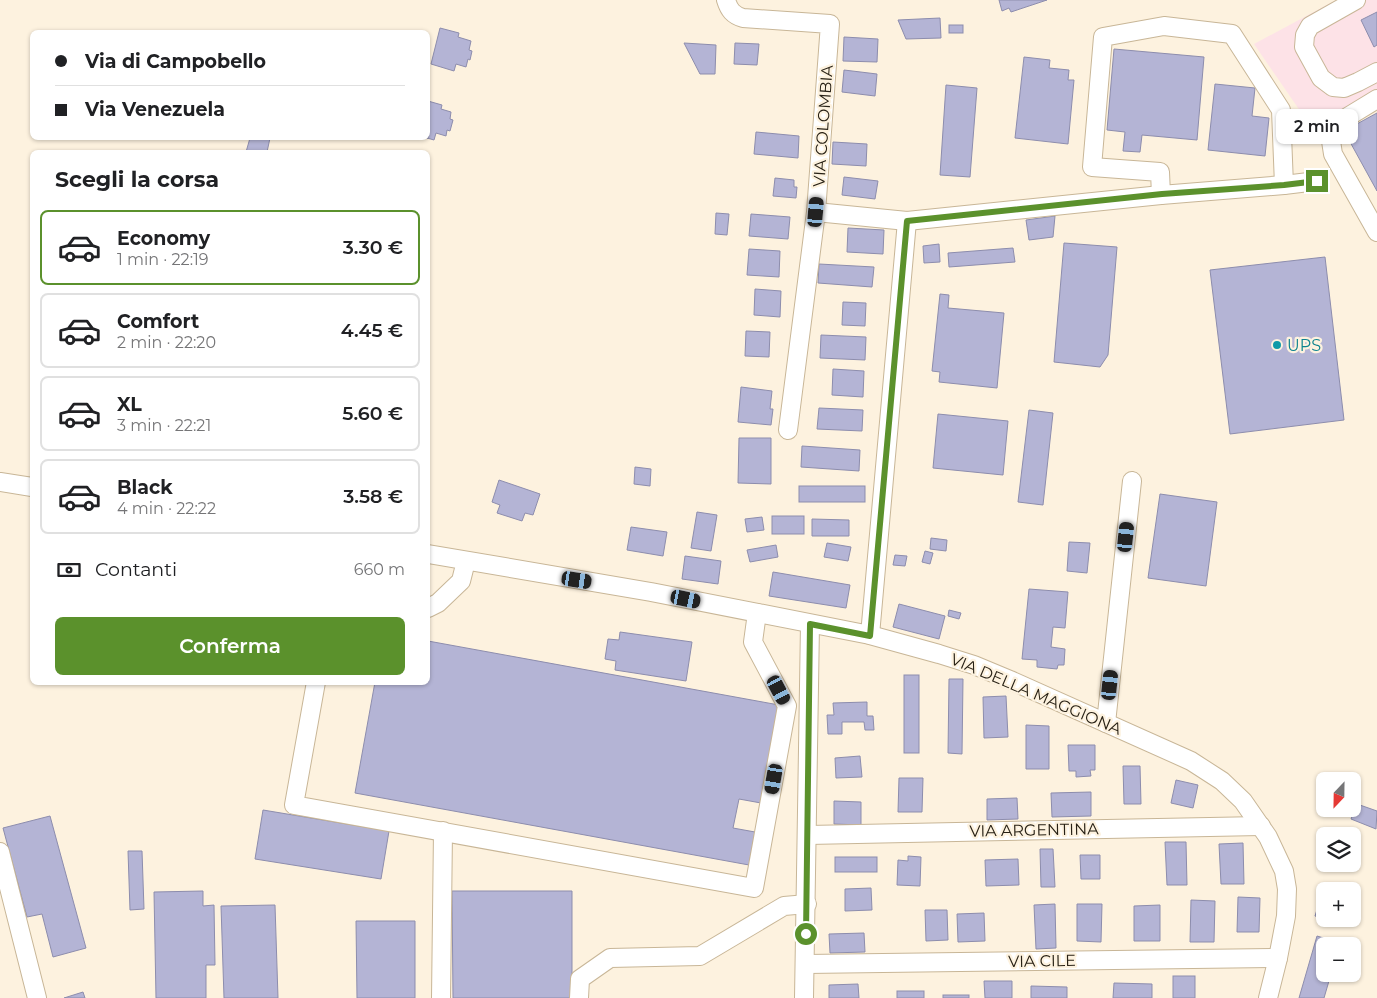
<!DOCTYPE html>
<html lang="it">
<head>
<meta charset="utf-8">
<style>
  body { margin:0; font-family:Montserrat,sans-serif; background:#f6f6f6; color:#202124; height:100vh; display:flex; flex-direction:column; font-size:19px; white-space:nowrap }
  * { box-sizing:border-box; margin:0 }
  p { font-size:16px; color:#757577 }
  .icon { flex:none; width:28px; height:28px; fill:none; stroke:currentColor; stroke-width:2; stroke-linecap:round; stroke-linejoin:round }
  .map { position:relative; flex:1; overflow:hidden }
  .panel { position:absolute; left:30px; top:150px; width:400px; height:535px; display:flex; flex-direction:column; background:#fff; border-radius:8px; box-shadow:0 1px 4px #0004 }
  .panel>* { flex:none }
  .top-card { position:absolute; left:30px; top:30px; width:400px; height:110px; border-radius:8px; box-shadow:0 1px 4px #0004; display:grid; align-content:center; height:110px; padding:0 25px; background:#fff }
  .needle { width:32px; rotate:202deg }
  .controls { position:absolute; left:1316px; top:772px; display:grid; gap:10px }
  .controls a { display:grid; place-items:center; width:45px; height:45px; border-radius:8px; background:#fff; box-shadow:0 1px 4px #0004; font-size:25px }
  .end { position:absolute; width:22px; height:22px; margin:-11px; border:6px solid #5b912c; background:#fff; box-shadow:0 0 0 2px #fff }
  .from { border-radius:50% }
  .bubble { position:absolute; height:35px; border-radius:8px; background:#fff; box-shadow:0 1px 4px #0004; font-size:16px; font-weight:600; line-height:35px; text-align:center }
  .car { position:absolute; width:15px; height:30px; margin:-15px -8px; border-radius:6px; box-shadow:0 0 4px 1px #0007; background:linear-gradient(#222 24%,#8ab4d8 0 40%,#222 0 76%,#8ab4d8 0 86%,#222 0) }
  .top-card b { display:flex; align-items:center; gap:18px; height:48px; font-size:19px }
  .top-card b+b { border-top:1px solid #e0e0e0 }
  .top-card i { width:12px; height:12px; background:#202124 }
  ul { padding:0; list-style:none }
  li { display:flex; align-items:center; gap:15px; height:75px; margin:0 10px 8px; padding:0 15px; border:2px solid #e0e0e0; border-radius:8px }
  li div { flex:1 }
  li b { display:block; font-size:19px }
  li em { font-style:normal; font-weight:600 }
  li.selected { border-color:#5b912c }
  li>.icon { width:45px; height:45px; stroke-width:1.5 }
  h2 { padding:0 25px; font-size:22px; line-height:60px }
  .pay { display:flex; align-items:center; gap:12px; height:55px; padding:0 25px; font-size:19px }
  .pay p { margin-inline-start:auto }
  .button { display:flex; gap:10px; margin-top:auto; padding:10px 25px }
  .button a { flex:1; height:58px; border-radius:8px; background:#5b912c; color:#fff; font-size:20px; font-weight:600; line-height:58px; text-align:center }
  .map>svg:first-child { display:block }
</style>
</head>
<body>
<div class="map">
<svg width="1377" height="998" viewBox="0 0 1377 998">
  <rect width="100%" height="100%" fill="#fdf2df"/>
  <polygon fill="#fde2e7" points="1336,0 1377,0 1377,98 1316,134 1254,44"/>
  <g fill="#b4b4d5" stroke="#8d8dad">
    <polygon points="999,0 1047,0 1011,12 1009,8 1002,11"/>
    <polygon points="1377,12 1377,45 1374,47 1361,20"/>
    <polygon points="940,18 941,38 906,39 898,20"/>
    <rect x="949" y="25" width="14" height="8"/>
    <polygon points="440,28 459,33 458,37 471,41 469,50 472,51 470,60 468,59 466,67 456,64 454,71 431,64"/>
    <polygon points="844,37 878,39 877,62 843,61"/>
    <polygon points="684,43 716,45 715,74 700,74"/>
    <polygon points="735,43 759,44 757,65 734,64"/>
    <polygon points="1114,49 1204,57 1197,140 1142,135 1140,152 1123,151 1125,132 1107,130"/>
    <polygon points="1024,57 1050,60 1049,68 1069,70 1068,80 1074,80 1068,144 1015,138"/>
    <polygon points="844,70 877,74 875,96 842,92"/>
    <polygon points="1215,84 1255,88 1252,116 1269,118 1265,156 1208,150"/>
    <polygon points="946,85 977,88 970,177 940,175"/>
    <polygon points="428,101 442,105 441,109 451,112 450,119 453,120 450,131 447,130 446,136 436,133 434,140 427,138 428,138"/>
    <polygon points="1377,113 1377,191 1344,131"/>
    <polygon points="756,132 799,136 798,158 754,154"/>
    <polygon points="250,138 270,138 267,152 246,152"/>
    <polygon points="833,142 867,144 866,166 832,164"/>
    <polygon points="844,177 878,181 875,199 842,195"/>
    <polygon points="775,178 794,180 794,187 797,187 796,198 773,196"/>
    <polygon points="716,213 729,214 727,235 715,234"/>
    <polygon points="751,214 790,217 788,239 749,236"/>
    <polygon points="1055,216 1053,237 1029,240 1026,220"/>
    <polygon points="848,228 884,230 883,254 847,252"/>
    <polygon points="1064,243 1117,247 1108,355 1100,367 1054,362"/>
    <polygon points="939,244 940,262 924,263 923,246"/>
    <polygon points="1013,248 1015,262 949,267 948,253"/>
    <polygon points="749,249 780,251 779,277 747,275"/>
    <polygon points="1325,257 1344,420 1230,434 1210,270"/>
    <polygon points="819,264 874,267 872,287 818,283"/>
    <polygon points="755,289 781,291 780,317 754,315"/>
    <polygon points="940,294 949,295 948,308 1004,313 997,388 939,382 940,372 932,371"/>
    <polygon points="843,302 866,303 865,326 842,325"/>
    <polygon points="746,331 770,332 769,357 745,356"/>
    <polygon points="821,335 866,337 865,360 820,358"/>
    <polygon points="833,369 864,371 863,397 832,395"/>
    <polygon points="741,387 772,391 770,409 773,409 771,425 738,422"/>
    <polygon points="819,408 863,410 862,431 817,429"/>
    <polygon points="1029,410 1053,413 1043,505 1018,502"/>
    <polygon points="938,414 1008,421 1003,475 933,468"/>
    <polygon points="739,438 771,438 771,484 738,483"/>
    <polygon points="802,446 860,450 859,471 801,467"/>
    <polygon points="635,467 651,469 650,486 634,484"/>
    <polygon points="499,480 540,494 533,515 525,513 522,521 497,513 500,505 492,502"/>
    <rect x="799" y="486" width="66" height="16"/>
    <polygon points="1160,494 1217,502 1206,586 1148,578"/>
    <polygon points="697,512 717,515 711,551 691,548"/>
    <rect x="772" y="516" width="32" height="18"/>
    <polygon points="762,517 764,530 747,532 745,519"/>
    <polygon points="812,519 849,520 849,536 812,536"/>
    <polygon points="631,527 667,532 663,556 627,550"/>
    <polygon points="931,538 947,540 946,551 930,549"/>
    <polygon points="1069,542 1090,543 1087,573 1067,571"/>
    <polygon points="827,543 851,547 848,561 824,557"/>
    <polygon points="776,545 778,557 750,562 747,550"/>
    <polygon points="925,551 933,553 930,564 922,562"/>
    <polygon points="895,555 907,556 905,566 893,565"/>
    <polygon points="685,556 721,561 718,584 682,579"/>
    <polygon points="773,572 850,585 846,608 769,596"/>
    <polygon points="1029,589 1068,592 1065,628 1053,627 1051,647 1065,649 1064,665 1058,665 1057,669 1037,667 1037,660 1022,659"/>
    <polygon points="899,604 945,616 939,639 893,627"/>
    <polygon points="949,610 961,613 959,619 948,616"/>
    <polygon points="620,632 692,642 686,681 615,670 616,661 605,659 608,639 619,640"/>
    <polygon points="428,641 779,705 761,803 739,799 733,828 755,832 749,865 355,793 375,682 428,682"/>
    <rect x="904" y="675" width="15" height="78"/>
    <polygon points="949,679 963,679 962,754 948,753"/>
    <polygon points="1006,696 1008,737 984,738 983,697"/>
    <polygon points="867,702 867,716 873,716 874,730 865,730 864,722 842,722 842,734 828,734 827,715 834,715 833,703"/>
    <polygon points="1026,725 1049,726 1049,769 1026,769"/>
    <polygon points="1068,745 1095,745 1095,770 1090,770 1091,776 1076,777 1076,771 1069,771"/>
    <polygon points="860,756 862,777 836,778 835,758"/>
    <polygon points="1123,766 1140,766 1141,804 1124,804"/>
    <polygon points="899,778 923,778 922,812 898,812"/>
    <polygon points="1176,780 1198,785 1193,808 1171,803"/>
    <polygon points="1091,792 1091,816 1052,817 1051,793"/>
    <polygon points="1017,798 1018,819 987,820 987,799"/>
    <polygon points="834,801 861,802 861,825 834,824"/>
    <polygon points="1357,804 1377,811 1376,829 1351,819"/>
    <polygon points="263,810 389,831 381,879 255,859"/>
    <polygon points="50,816 86,948 53,957 42,914 27,917 3,828"/>
    <polygon points="1165,842 1186,842 1187,885 1167,885"/>
    <polygon points="1243,843 1244,884 1221,884 1219,844"/>
    <polygon points="1040,849 1053,849 1055,887 1041,887"/>
    <polygon points="128,851 142,851 144,909 130,910"/>
    <polygon points="1080,855 1100,855 1100,879 1081,879"/>
    <polygon points="908,856 921,857 920,886 897,885 898,860 908,861"/>
    <rect x="835" y="857" width="42" height="15"/>
    <polygon points="1018,859 1019,885 986,886 985,860"/>
    <polygon points="1325,884 1345,890 1345,891 1325,891 1325,919 1342,919 1341,924 1315,916"/>
    <polygon points="871,888 872,910 845,911 845,889"/>
    <polygon points="203,891 203,906 214,905 215,965 206,965 206,998 156,998 154,892"/>
    <polygon points="452,891 572,891 572,998 453,998"/>
    <polygon points="1238,897 1260,898 1259,932 1237,932"/>
    <polygon points="1191,900 1215,901 1214,942 1190,942"/>
    <polygon points="1055,904 1056,948 1036,949 1034,905"/>
    <polygon points="1077,904 1102,904 1101,942 1077,941"/>
    <polygon points="275,905 278,998 224,998 221,906"/>
    <polygon points="1160,905 1160,941 1134,941 1134,906"/>
    <polygon points="925,910 947,910 948,940 926,941"/>
    <polygon points="984,913 985,941 958,942 957,914"/>
    <polygon points="356,921 415,921 415,998 357,998"/>
    <polygon points="864,933 865,952 830,953 829,934"/>
    <polygon points="1317,936 1340,943 1339,946 1325,946 1325,974 1331,974 1324,998 1299,998"/>
    <rect x="1173" y="976" width="22" height="22"/>
    <polygon points="984,981 1012,981 1012,998 985,998"/>
    <polygon points="1114,983 1152,984 1152,998 1113,998"/>
    <polygon points="858,984 859,998 829,998 829,985"/>
    <polygon points="1031,986 1067,987 1067,998 1031,998"/>
    <rect x="897" y="991" width="27" height="7"/>
    <polygon points="83,992 85,998 64,998"/>
    <rect x="943" y="995" width="26" height="3"/>
  </g>
  <g fill="none" stroke-linecap="round" stroke-linejoin="round">
    <g stroke="#c8b697" stroke-width="20">
      <g id="minor">
        <path d="M 726,0 C 729,10 733,15 743,18 L 830,24 L 816,212 L 788,430"/>
        <polyline points="1356,0 1310,26 1305,35 1304,47 1321,78 1333,87 1344,88 1358,82 1377,72"/>
        <polyline points="1377,99 1336,124 1331,141 1333,154 1377,232"/>
        <polyline points="1161,195 1160,172 1092,167 1103,37 1164,26 1232,34 1281,110 1284,185"/>
        <polyline points="816,212 907,221 1161,195 1284,185 1317,181"/>
        <polyline points="0,482 32,487"/>
        <polyline points="428,554 651,592 870,635 939,654 974,665 1010,680 1191,761 1222,781 1243,801 1268,837 1284,871 1287,889 1286,916 1278,958 1268,998"/>
        <polyline points="428,608 438,603 461,581 466,561"/>
        <polyline points="870,635 907,221"/>
        <polyline points="316,682 294,805 754,888 787,706 753,642 757,613"/>
        <polyline points="1106,723 1132,481"/>
        <polyline points="808,835 1261,826"/>
        <polyline points="0,852 37,998"/>
        <polyline points="806,964 1278,958"/>
        <polyline points="441,998 443,831"/>
        <polyline points="579,998 580,979 610,958 700,956 784,906 807,904"/>
        <polyline points="804,998 810,624"/>
      </g>
    </g>
    <use href="#minor" stroke="#fff" stroke-width="18"/>
  </g>
  <g fill="none" stroke-linecap="round" stroke-linejoin="round">
    <polyline stroke="#5b912c" stroke-width="6" points="806,934 810,624 870,636 907,221 1162,194 1284,185 1317,181"/>
  </g>
  <circle fill="#0f9aa8" stroke="#fdf2df" stroke-width="2" cx="1277" cy="345" r="5"/>
  <g text-anchor="middle" dominant-baseline="central" stroke-width="4.5" stroke-linejoin="round" paint-order="stroke">
    <g font-size="16" fill="#272014" stroke="#fdf2df">
      <text transform="translate(823 126) rotate(-86)">VIA COLOMBIA</text>
      <text transform="translate(1036 694) rotate(23)">VIA DELLA MAGGIONA</text>
      <text transform="translate(1034 830) rotate(-1)">VIA ARGENTINA</text>
      <text transform="translate(1042 961) rotate(-1)">VIA CILE</text>
    </g>
    <g font-size="16" fill="#0d838f" stroke="#fdf2df" text-anchor="start">
      <text x="1287" y="345">UPS</text>
    </g>
  </g>
</svg>
<div class="controls">
<a><svg class="needle" viewBox="-14 -14 28 28"><path d="M0-13l5 13h-10z" fill="#e53935"/><path d="M0 13l5-13h-10z" fill="#757577"/></svg></a>
<a><svg class="icon" aria-label="layers" viewBox="0 0 24 24"><path d="M12 4l9 5-9 5-9-5zM3 14l9 5 9-5"/></svg></a>
<a>+</a>
<a>−</a>
</div>
<i class="end from" style="left:806px;top:934px"></i>
<i class="end" style="left:1317px;top:181px"></i>
<div class="bubble" style="left:1276px;top:109px;width:82px">2 min</div>
<i class="car" style="left:816px;top:212px;rotate:5deg"></i>
<i class="car" style="left:1126px;top:537px;rotate:6deg"></i>
<i class="car" style="left:577px;top:580px;rotate:99deg"></i>
<i class="car" style="left:686px;top:599px;rotate:102deg"></i>
<i class="car" style="left:1110px;top:685px;rotate:6deg"></i>
<i class="car" style="left:779px;top:690px;rotate:152deg"></i>
<i class="car" style="left:774px;top:779px;rotate:190deg"></i>
<div class="top-card">
<b><i class="from"></i>Via di Campobello</b>
<b><i></i>Via Venezuela</b>
</div>
<section class="panel">
<h2>Scegli la corsa</h2>
<ul>
<li class="selected"><svg class="icon" aria-label="car" viewBox="0 0 24 24"><path d="M5 17H2v-5l4-1 3-4h7l3 4 3 1v5h-3M9 17h6M6 11h13"/><circle cx="7" cy="17" r="2"/><circle cx="17" cy="17" r="2"/></svg><div><b>Economy</b><p>1 min · 22:19</p></div><em>3.30 €</em></li>
<li><svg class="icon" aria-label="car" viewBox="0 0 24 24"><path d="M5 17H2v-5l4-1 3-4h7l3 4 3 1v5h-3M9 17h6M6 11h13"/><circle cx="7" cy="17" r="2"/><circle cx="17" cy="17" r="2"/></svg><div><b>Comfort</b><p>2 min · 22:20</p></div><em>4.45 €</em></li>
<li><svg class="icon" aria-label="car" viewBox="0 0 24 24"><path d="M5 17H2v-5l4-1 3-4h7l3 4 3 1v5h-3M9 17h6M6 11h13"/><circle cx="7" cy="17" r="2"/><circle cx="17" cy="17" r="2"/></svg><div><b>XL</b><p>3 min · 22:21</p></div><em>5.60 €</em></li>
<li><svg class="icon" aria-label="car" viewBox="0 0 24 24"><path d="M5 17H2v-5l4-1 3-4h7l3 4 3 1v5h-3M9 17h6M6 11h13"/><circle cx="7" cy="17" r="2"/><circle cx="17" cy="17" r="2"/></svg><div><b>Black</b><p>4 min · 22:22</p></div><em>3.58 €</em></li>
</ul>
<div class="pay"><svg class="icon" aria-label="cash" viewBox="0 0 24 24"><path d="M3 7h18v10H3z"/><circle cx="12" cy="12" r="2"/></svg>Contanti<p>660 m</p></div>
<div class="button"><a>Conferma</a></div>
</section>
</div>
</body>
</html>
